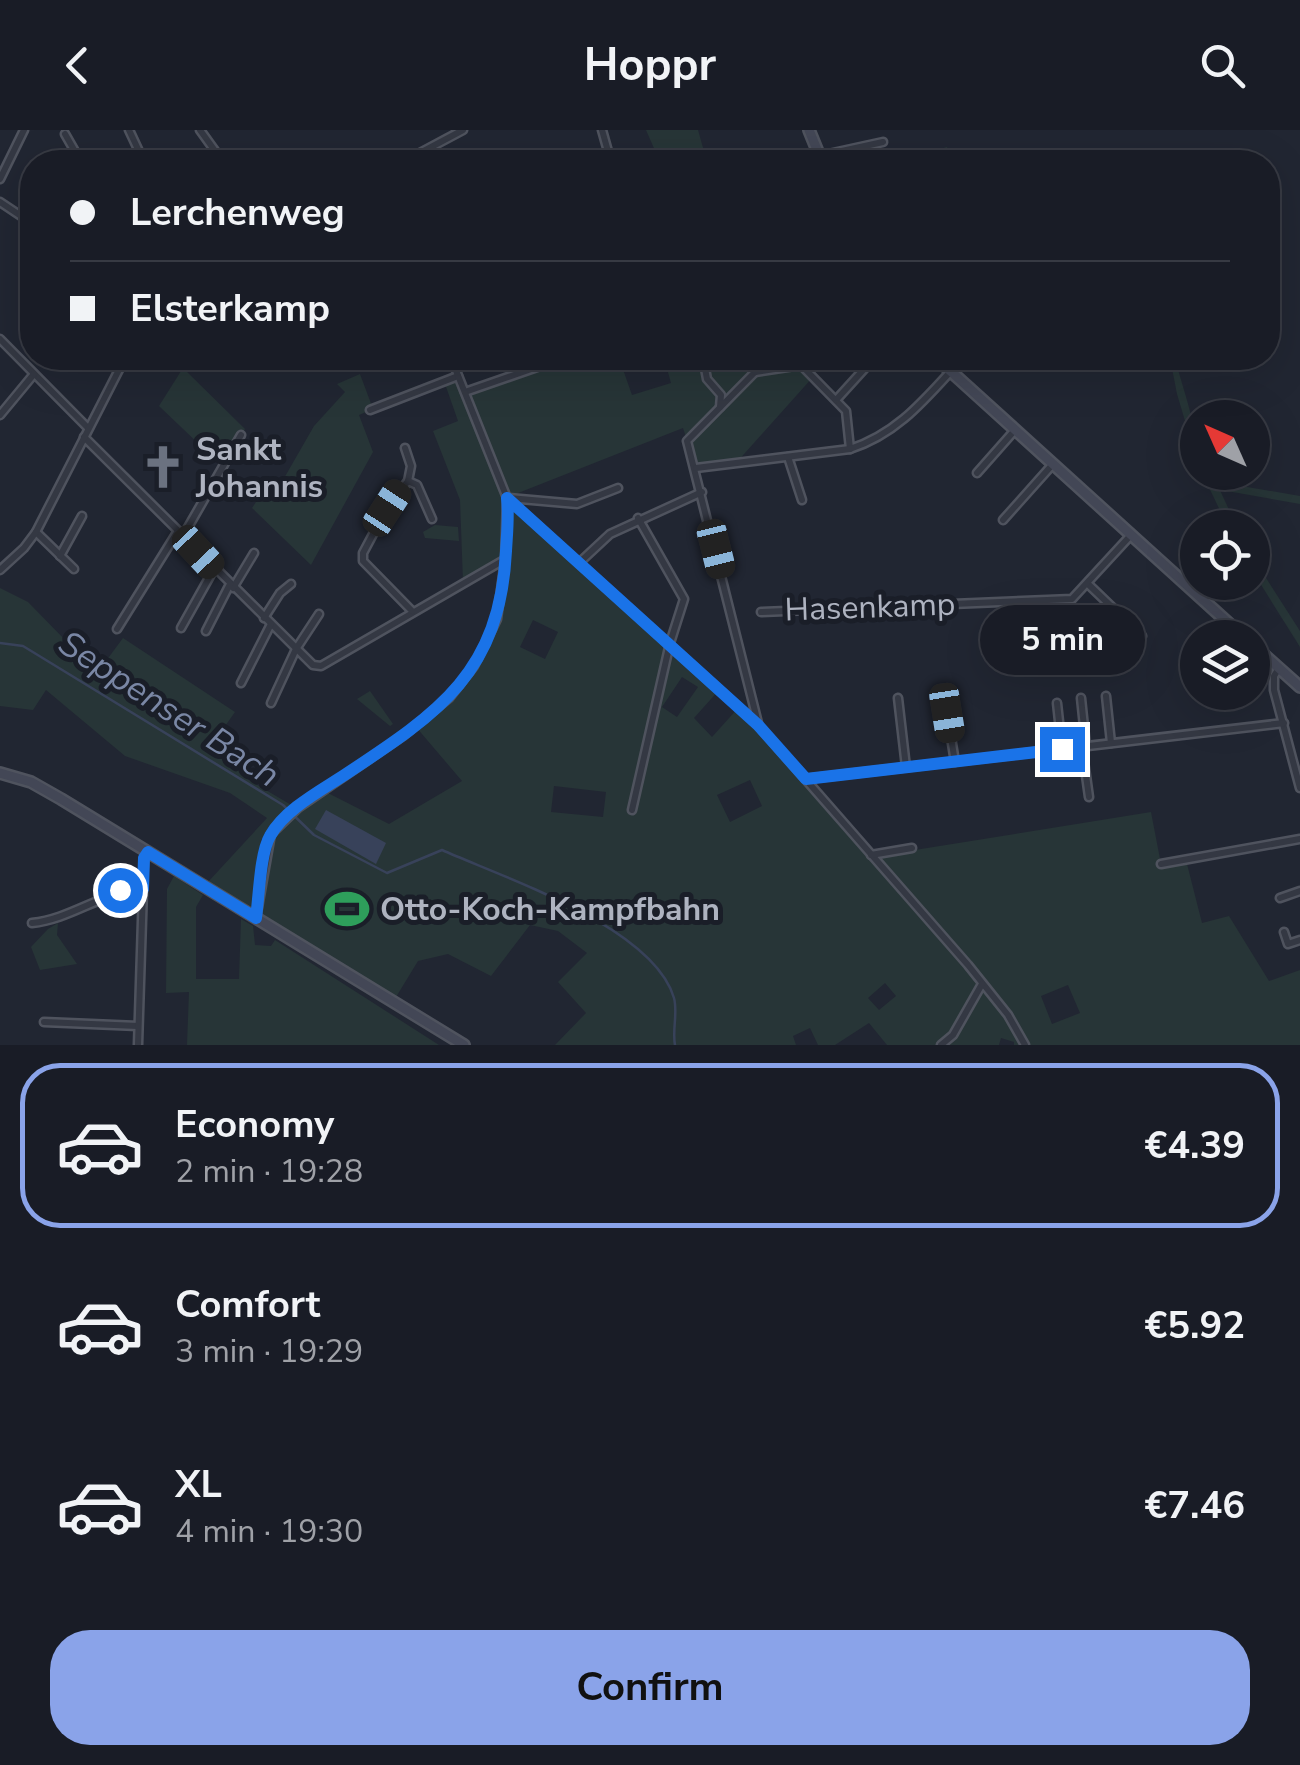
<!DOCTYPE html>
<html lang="en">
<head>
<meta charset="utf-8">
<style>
  body { margin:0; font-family:"Nunito Sans",sans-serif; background:#262932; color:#f1f3f6; height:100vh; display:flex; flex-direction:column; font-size:38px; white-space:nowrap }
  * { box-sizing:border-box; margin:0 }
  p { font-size:32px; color:#9fa1a7 }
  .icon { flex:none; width:55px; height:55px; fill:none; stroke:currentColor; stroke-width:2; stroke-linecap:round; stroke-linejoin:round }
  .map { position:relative; height:915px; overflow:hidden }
  .details { display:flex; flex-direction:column; background:#191c26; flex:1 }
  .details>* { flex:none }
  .banner { position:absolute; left:20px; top:20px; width:1260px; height:220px; border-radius:40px; box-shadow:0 10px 40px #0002,0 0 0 2px #373a43; display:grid; align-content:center; height:220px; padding:0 50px; background:#191c26 }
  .needle { width:65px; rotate:315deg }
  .controls { position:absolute; left:1180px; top:270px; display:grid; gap:20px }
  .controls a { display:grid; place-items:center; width:90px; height:90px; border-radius:50%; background:#191c26; box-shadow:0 10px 40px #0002,0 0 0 2px #373a43; font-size:50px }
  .end { position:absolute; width:45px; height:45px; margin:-22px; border:12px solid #1a73e8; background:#fff; box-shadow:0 0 0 5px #fff }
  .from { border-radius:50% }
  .bubble { position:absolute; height:70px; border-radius:35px; background:#191c26; box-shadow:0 10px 40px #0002,0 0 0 2px #373a43; font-size:32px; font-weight:700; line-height:70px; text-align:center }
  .car { position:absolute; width:30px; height:60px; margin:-30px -15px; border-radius:12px; box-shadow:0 0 8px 2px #0007; background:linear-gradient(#222 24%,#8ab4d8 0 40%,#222 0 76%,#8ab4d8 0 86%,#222 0) }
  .banner b { display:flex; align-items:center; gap:35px; height:95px; font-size:38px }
  .banner b+b { border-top:2px solid #373a43 }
  .banner i { width:25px; height:25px; background:#f1f3f6 }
  ul { padding:18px 0 0; list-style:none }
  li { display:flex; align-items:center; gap:30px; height:165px; margin:0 20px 15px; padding:0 30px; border:5px solid transparent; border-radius:40px }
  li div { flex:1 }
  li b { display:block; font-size:38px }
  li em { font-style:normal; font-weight:700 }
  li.active { border-color:#8aa3e9 }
  li>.icon { width:90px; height:90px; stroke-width:1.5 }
  .action { display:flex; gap:20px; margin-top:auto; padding:20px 50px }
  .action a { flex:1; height:115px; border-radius:40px; background:#8aa3e9; color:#111; font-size:40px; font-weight:700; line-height:115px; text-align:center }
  header { display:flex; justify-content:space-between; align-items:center; height:130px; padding:0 50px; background:#191c26; font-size:45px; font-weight:700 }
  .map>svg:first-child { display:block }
</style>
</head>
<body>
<header><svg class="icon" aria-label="back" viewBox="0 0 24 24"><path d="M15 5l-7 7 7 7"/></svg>Hoppr<svg class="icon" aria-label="search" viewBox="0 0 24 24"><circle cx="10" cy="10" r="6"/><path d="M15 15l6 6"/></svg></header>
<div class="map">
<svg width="1300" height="915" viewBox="0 0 1300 915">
  <rect width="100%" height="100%" fill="#212632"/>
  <g fill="#273537" fill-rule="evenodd">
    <polygon points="646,0 698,0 707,32 660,32"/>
    <polygon points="947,17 952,32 912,32 910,28"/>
    <path d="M 563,228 L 619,228 L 632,265 L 671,253 L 664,228 L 803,228 L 801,235 L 813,247 L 736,333 L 696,338 L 683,298 L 508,367 L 720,559 L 694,588 L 712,607 L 739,577 L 871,727 L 1151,682 L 1161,734 L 1186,730 L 1202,793 L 1229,786 L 1269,851 L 1300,840 L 1300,915 L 1014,915 L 1014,912 L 1001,908 L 999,915 L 887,915 L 869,893 L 835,915 L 818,915 L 810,898 L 793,906 L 796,915 L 555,915 L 586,883 L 558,852 L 587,823 L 558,801 L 530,795 L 491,846 L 448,824 L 418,831 L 393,872 L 256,789 L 271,704 L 322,660 L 389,694 L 462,651 L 416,597 C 450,567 487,531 498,485 C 502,468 503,449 505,431 L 463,452 L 460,370 L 433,301 L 458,291 L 444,251 L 458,246 L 464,262 ZM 533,490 L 558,502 L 545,529 L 520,517 ZM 682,547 L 698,557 L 677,587 L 662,577 ZM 750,650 L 762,676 L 730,692 L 717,665 ZM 554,656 L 606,662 L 603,687 L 551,682 ZM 885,853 L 896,866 L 879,880 L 868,868 ZM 1068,855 L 1080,883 L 1052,894 L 1041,866 Z"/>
    <path d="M 1170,228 L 1175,228 C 1183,261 1198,296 1197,331 L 1177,264 Z"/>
    <polygon points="183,238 245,299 223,337 159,276"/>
    <polygon points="360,244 373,279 359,285 373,322 311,435 252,378 273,346 283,350 314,296 345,262 337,254"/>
    <polygon points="1202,343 1212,343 1237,397 1228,397"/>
    <polygon points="1224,353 1300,366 1300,374 1227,361"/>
    <polygon points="435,395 458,397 459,411 425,408 423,402"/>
    <polygon points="1252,426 1300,501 1300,517 1253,442"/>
    <polygon points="0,458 28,472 69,514 103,535 123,508 235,582 209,619 241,640 244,647 293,676 261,710 252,779 208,752 267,688 230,663 125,626 46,560 33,580 0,576"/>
    <polygon points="370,561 393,594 390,596 357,569"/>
    <polygon points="174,746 203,765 196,777 196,849 239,849 241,789 253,796 255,815 271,816 275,810 439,915 187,915 189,862 166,863 167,759"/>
    <polygon points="58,793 57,805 77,834 40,840 31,817 48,799"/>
  </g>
  <polygon fill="#38425a" points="326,680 386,713 376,734 315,699"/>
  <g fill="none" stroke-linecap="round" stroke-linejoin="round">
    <path stroke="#38425a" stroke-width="2.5" d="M 0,513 L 23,516 L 283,675 L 314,705 L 387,743 L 442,720 C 505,748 653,797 674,868 C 678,883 672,900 675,915"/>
    <g stroke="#4f535e" stroke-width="11">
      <g id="street">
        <polyline points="129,0 144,32"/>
        <polyline points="200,0 223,32"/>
        <polyline points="602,0 611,32"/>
        <polyline points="65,4 81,32"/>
        <polyline points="819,26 883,12"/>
        <polyline points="403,32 463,0"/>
        <polyline points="0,49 24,0"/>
        <polyline points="0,72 27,90 32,98"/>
        <polyline points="0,209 88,298"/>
        <polyline points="703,228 707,249 721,265 720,277"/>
        <polyline points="742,228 755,242"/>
        <polyline points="755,242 687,311 758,593"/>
        <polyline points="755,242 801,235 846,281 850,319"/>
        <polyline points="465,262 563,228"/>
        <polyline points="836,270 866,237 856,228"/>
        <polyline points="370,280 458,246"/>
        <polyline points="0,285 34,244"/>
        <polyline points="84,307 313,535 321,536 504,430"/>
        <polyline points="405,318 411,336 408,351"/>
        <polyline points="788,327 802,370"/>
        <path d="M 696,338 L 850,319 C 894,305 921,274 951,241"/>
        <polyline points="977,343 1015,300"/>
        <polyline points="507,368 758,595 968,835 1008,885 1025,915"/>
        <polyline points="509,368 577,374 618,358"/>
        <polyline points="1003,390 1053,334"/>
        <polyline points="36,402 74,439"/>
        <polyline points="183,406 241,305"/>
        <polyline points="60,426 82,386"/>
        <polyline points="580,432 610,404 702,362"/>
        <polyline points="0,440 24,418 36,402 125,228"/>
        <polyline points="1088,454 1142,506"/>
        <polyline points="233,458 254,423"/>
        <polyline points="412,481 363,431 363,423 387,378 408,351 417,355 432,389"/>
        <polyline points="761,482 1072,469 1131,405"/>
        <polyline points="264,488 280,463 291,454"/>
        <polyline points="181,498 214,439"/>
        <polyline points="117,499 178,401"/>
        <polyline points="206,501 230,454"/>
        <polyline points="1279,538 1274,546 1274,560 1300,658"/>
        <polyline points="241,553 271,494"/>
        <polyline points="1106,566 1111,613"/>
        <polyline points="898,568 906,637"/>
        <polyline points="1081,568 1086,616"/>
        <polyline points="271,573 296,519 319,484"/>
        <polyline points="1057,573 1062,619"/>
        <polyline points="947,583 955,632"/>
        <polyline points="1082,617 1089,667"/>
        <polyline points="806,649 1284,593"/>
        <polyline points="632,680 670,513 684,469 638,388"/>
        <polyline points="871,725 912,718"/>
        <polyline points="1161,734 1300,709"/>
        <polyline points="1280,768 1300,761"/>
        <polyline points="256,789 271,704 298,678 403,606 449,568 474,536 497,489 505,430 507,368 451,228"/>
        <path d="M 32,793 C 72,789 103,761 143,759"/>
        <polyline points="1284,802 1288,814 1300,810"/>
        <polyline points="44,892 138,896"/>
        <polyline points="138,915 144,728 148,722"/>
        <polyline points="941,915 953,905 982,854"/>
      </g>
    </g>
    <g stroke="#4f535e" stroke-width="14">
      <g id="secondary">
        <polyline points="809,0 822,32"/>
        <polyline points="936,228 1245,508"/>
        <polyline points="1252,514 1300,557"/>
        <polyline points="0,643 31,652 61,669 464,915"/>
      </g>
    </g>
    <use href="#street" stroke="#343843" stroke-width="6"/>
    <use href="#secondary" stroke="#434756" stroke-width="9"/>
  </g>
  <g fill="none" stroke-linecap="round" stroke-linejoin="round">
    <path stroke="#1a73e8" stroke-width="12" d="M 120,760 L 143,759 L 144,728 L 148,722 L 256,788 C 259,767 260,723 270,706 C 285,679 322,660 346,644 C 440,582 500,542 506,421 C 507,403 509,386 507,368 L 758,595 L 806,649 L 1062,619"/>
  </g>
  <defs>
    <g id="church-bare" transform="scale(3.45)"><path d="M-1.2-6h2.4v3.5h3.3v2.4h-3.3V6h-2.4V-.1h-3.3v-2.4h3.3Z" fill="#6b7280" stroke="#1a1e28" stroke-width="2.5" paint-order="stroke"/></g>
    <g id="stadium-bare" transform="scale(3.45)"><path d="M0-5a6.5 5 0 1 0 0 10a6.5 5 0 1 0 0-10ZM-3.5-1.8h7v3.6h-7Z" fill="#2e9e5b" stroke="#1a1e28" stroke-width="2.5" paint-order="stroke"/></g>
  </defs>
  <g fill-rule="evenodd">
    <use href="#church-bare" x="163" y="337"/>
    <use href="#stadium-bare" x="347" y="779"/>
  </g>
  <g text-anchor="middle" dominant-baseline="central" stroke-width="10" stroke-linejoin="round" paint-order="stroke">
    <g font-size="32" font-weight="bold" fill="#aeb3c0" stroke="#1a1e28" text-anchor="start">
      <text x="196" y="319">Sankt<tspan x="196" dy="37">Johannis</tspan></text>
      <text x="380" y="779">Otto-Koch-Kampfbahn</text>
    </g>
    <g font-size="32" fill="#aeb3c0" stroke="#1a1e28">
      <text transform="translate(870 477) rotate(-2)">Hasenkamp</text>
    </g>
    <g font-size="35" font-style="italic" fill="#7a87a5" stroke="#1a1e28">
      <text transform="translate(169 579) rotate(33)">Seppenser Bach</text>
    </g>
  </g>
</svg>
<div class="controls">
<a><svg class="needle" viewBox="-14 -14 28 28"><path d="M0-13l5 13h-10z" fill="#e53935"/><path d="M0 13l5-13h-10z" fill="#9fa1a7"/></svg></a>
<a><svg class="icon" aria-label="locate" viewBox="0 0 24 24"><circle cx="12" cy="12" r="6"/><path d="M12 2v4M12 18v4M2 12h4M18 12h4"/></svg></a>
<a><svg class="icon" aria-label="layers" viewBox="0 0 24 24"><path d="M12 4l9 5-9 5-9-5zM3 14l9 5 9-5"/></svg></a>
</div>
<i class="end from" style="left:120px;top:760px"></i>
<i class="end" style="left:1062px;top:619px"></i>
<div class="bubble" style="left:980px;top:475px;width:165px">5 min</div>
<i class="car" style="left:387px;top:378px;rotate:33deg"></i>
<i class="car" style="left:716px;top:419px;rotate:166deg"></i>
<i class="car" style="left:198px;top:422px;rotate:137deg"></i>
<i class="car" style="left:947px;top:583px;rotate:171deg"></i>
<div class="banner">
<b><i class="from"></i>Lerchenweg</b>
<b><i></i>Elsterkamp</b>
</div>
</div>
<section class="details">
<ul>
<li class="active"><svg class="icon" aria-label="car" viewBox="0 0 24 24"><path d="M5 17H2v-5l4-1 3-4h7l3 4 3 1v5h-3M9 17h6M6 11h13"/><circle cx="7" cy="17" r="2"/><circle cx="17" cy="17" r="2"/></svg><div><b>Economy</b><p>2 min · 19:28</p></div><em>€4.39</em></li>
<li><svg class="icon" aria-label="car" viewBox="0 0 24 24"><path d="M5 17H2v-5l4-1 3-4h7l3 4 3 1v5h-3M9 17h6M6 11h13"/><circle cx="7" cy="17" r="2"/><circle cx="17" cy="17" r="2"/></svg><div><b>Comfort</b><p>3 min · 19:29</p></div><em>€5.92</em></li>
<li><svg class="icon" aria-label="car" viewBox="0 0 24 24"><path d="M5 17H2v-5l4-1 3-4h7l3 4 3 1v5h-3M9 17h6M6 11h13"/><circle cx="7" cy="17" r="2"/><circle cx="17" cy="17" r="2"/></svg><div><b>XL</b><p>4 min · 19:30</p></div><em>€7.46</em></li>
</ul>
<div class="action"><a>Confirm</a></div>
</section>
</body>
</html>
